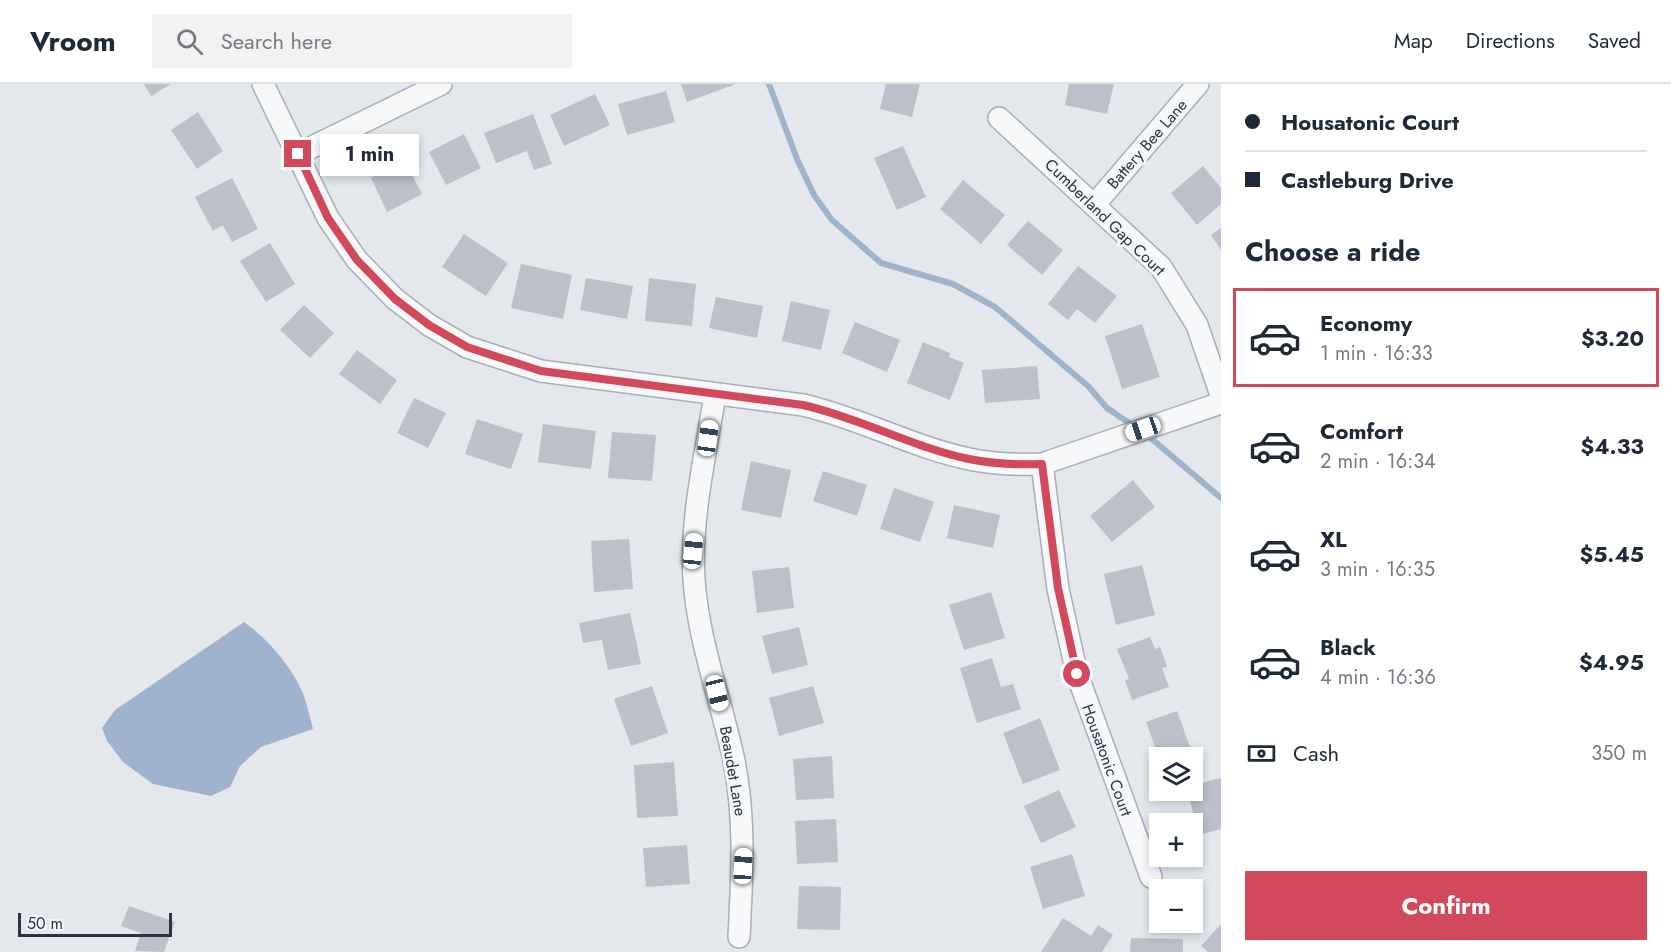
<!DOCTYPE html>
<html lang="en">
<head>
<meta charset="utf-8">
<style>
  body { margin:0; font-family:Jost,sans-serif; background:#f2f2f3; color:#1f2937; height:100vh; display:flex; flex-direction:column; font-size:22px; white-space:nowrap }
  * { box-sizing:border-box; margin:0 }
  p { font-size:20px; color:#747a83 }
  .icon { flex:none; width:33px; height:33px; fill:none; stroke:currentColor; stroke-width:2; stroke-linecap:round; stroke-linejoin:round }
  .map { position:relative; flex:1; overflow:hidden }
  .panel { display:flex; flex-direction:column; background:#fff; width:450px }
  .panel>* { flex:none }
  .hud { display:grid; align-content:center; height:132px; padding:0 24px; background:#fff }
  .tools { position:absolute; left:1149px; top:663px; display:grid; gap:12px }
  .tools a { display:grid; place-items:center; width:54px; height:54px; border-radius:0px; background:#fff; box-shadow:0 3px 9px #0003; font-size:30px }
  .scale { position:absolute; left:18px; bottom:15px; width:154px; box-sizing:border-box; padding-left:6px; border:3px solid #2b3445; border-top:0; font-size:16px; line-height:21px; white-space:nowrap; color:#2b3445; -webkit-text-stroke:4px #f4f6f9; paint-order:stroke }
  .end { position:absolute; width:27px; height:27px; margin:-14px; border:8px solid #d1495b; background:#fff; box-shadow:0 0 0 3px #fff }
  .from { border-radius:50% }
  .bubble { position:absolute; height:42px; border-radius:0px; background:#fff; box-shadow:0 3px 9px #0003; font-size:20px; font-weight:700; line-height:42px; text-align:center }
  .car { position:absolute; width:18px; height:36px; margin:-18px -9px; border-radius:8px; box-shadow:0 0 4px 2px #0007; background:linear-gradient(#fff 24%,#345 0 40%,#fff 0 76%,#345 0 86%,#fff 0) }
  .hud b { display:flex; align-items:center; gap:21px; height:57px; font-size:22px }
  .hud b+b { border-top:2px solid #e0e1e3 }
  .hud i { width:15px; height:15px; background:#1f2937 }
  ul { padding:0; list-style:none }
  li { display:flex; align-items:center; gap:18px; height:99px; margin:0 12px 9px; padding:0 12px; border:3px solid transparent; border-radius:0px }
  li div { flex:1 }
  li b { display:block; font-size:22px }
  li em { font-style:normal; font-weight:700 }
  li.current { border-color:#d1495b }
  li>.icon { width:54px; height:54px; stroke-width:1.5 }
  h2 { padding:0 24px; font-size:27px; line-height:72px }
  .pay { display:flex; align-items:center; gap:15px; height:66px; padding:0 24px; font-size:22px }
  .pay p { margin-inline-start:auto }
  .cta { display:flex; gap:12px; margin-top:auto; padding:12px 24px }
  .cta a { flex:1; height:69px; border-radius:0px; background:#d1495b; color:#fff; font-size:24px; font-weight:700; line-height:69px; text-align:center }
  header { display:flex; align-items:center; gap:36px; box-sizing:border-box; height:84px; padding:0 30px; background:#fff; border-bottom:2px solid #e0e1e3 }
  header strong { font-size:28px }
  nav { display:flex; gap:33px; margin-inline-start:auto; font-size:21px }
  .search { width:420px; height:54px; background:#f2f2f3; display:flex; align-items:center; gap:15px; box-sizing:border-box; padding:0 21px; border-radius:0px; color:#747a83; font-size:22px }
  main { display:flex; flex:1; min-height:0 }
  .map>svg:first-child { display:block }
</style>
</head>
<body>
<header>
<strong>Vroom</strong>
<div class="search"><svg class="icon" aria-label="search" viewBox="0 0 24 24"><circle cx="10" cy="10" r="6"/><path d="M15 15l6 6"/></svg>Search here</div>
<nav><a>Map</a><a>Directions</a><a>Saved</a></nav>
</header>
<main>
<div class="map">
<svg width="1221" height="868" viewBox="0 0 1221 868">
  <rect width="100%" height="100%" fill="#e4e7ec"/>
  <path fill="#9fb4cc" d="M 244,538 C 267,554 292,583 303,609 C 307,621 310,633 313,645 L 261,663 L 240,682 L 230,703 L 211,712 L 153,700 L 123,678 L 107,657 L 102,644 L 115,626 Z"/>
  <g fill="none" stroke-linecap="round" stroke-linejoin="round">
    <g stroke="#9fb4cc" stroke-width="6">
      <polyline points="769,0 797,75 814,111 832,136 881,179 953,200 995,223 1088,302 1107,324 1135,343"/>
      <polyline points="1146,350 1221,414"/>
    </g>
  </g>
  <g fill="#bbc0ca">
    <polygon points="144,0 171,0 151,12"/>
    <polygon points="681,0 736,0 687,18"/>
    <polygon points="886,0 920,0 912,33 880,25"/>
    <polygon points="1069,0 1114,0 1107,30 1065,21"/>
    <polygon points="666,7 675,38 627,51 618,20"/>
    <polygon points="595,10 610,41 564,62 550,31"/>
    <polygon points="198,28 223,67 197,85 171,46"/>
    <polygon points="533,30 552,80 534,86 527,67 496,79 484,49"/>
    <polygon points="464,50 481,84 446,101 429,68"/>
    <polygon points="903,62 926,113 897,126 874,74"/>
    <polygon points="405,77 422,110 387,128 371,94"/>
    <polygon points="1203,82 1221,104 1221,120 1197,141 1171,109"/>
    <polygon points="232,94 258,145 232,158 223,141 213,147 195,113"/>
    <polygon points="963,96 1005,131 981,160 940,125"/>
    <polygon points="1028,137 1063,166 1042,191 1007,161"/>
    <polygon points="1221,144 1221,166 1211,151"/>
    <polygon points="464,150 508,179 486,212 442,183"/>
    <polygon points="270,159 295,200 266,218 240,177"/>
    <polygon points="521,180 572,191 563,235 511,224"/>
    <polygon points="1078,182 1117,212 1095,239 1077,225 1068,236 1048,220"/>
    <polygon points="586,194 633,202 627,235 580,226"/>
    <polygon points="649,194 696,200 692,242 645,237"/>
    <polygon points="716,213 763,222 757,254 709,244"/>
    <polygon points="791,217 830,226 821,266 782,257"/>
    <polygon points="304,221 334,249 310,274 280,246"/>
    <polygon points="855,238 900,256 887,288 842,269"/>
    <polygon points="1142,240 1160,293 1122,305 1105,252"/>
    <polygon points="923,258 950,269 949,273 964,279 950,316 907,299"/>
    <polygon points="357,266 397,296 380,320 339,290"/>
    <polygon points="1037,282 1040,315 985,319 982,286"/>
    <polygon points="414,314 446,329 428,364 397,349"/>
    <polygon points="477,335 523,350 511,385 465,370"/>
    <polygon points="543,340 596,347 591,385 538,378"/>
    <polygon points="612,348 656,351 652,397 608,394"/>
    <polygon points="751,377 791,386 781,434 741,426"/>
    <polygon points="823,387 867,401 857,432 813,417"/>
    <polygon points="1133,396 1155,423 1112,458 1090,432"/>
    <polygon points="894,404 934,418 920,458 880,445"/>
    <polygon points="954,421 1000,431 993,464 947,454"/>
    <polygon points="629,455 633,505 594,508 591,457"/>
    <polygon points="1142,481 1155,531 1116,541 1104,490"/>
    <polygon points="789,483 794,524 757,529 752,487"/>
    <polygon points="991,508 1005,554 964,566 949,521"/>
    <polygon points="630,529 641,580 608,586 602,556 583,559 579,539"/>
    <polygon points="799,543 808,581 772,590 762,552"/>
    <polygon points="1150,553 1155,565 1160,563 1167,583 1162,584 1169,603 1132,616 1125,596 1129,595 1117,565"/>
    <polygon points="992,574 1001,603 1013,600 1021,625 977,639 960,584"/>
    <polygon points="652,602 668,649 631,662 614,615"/>
    <polygon points="813,602 824,639 779,652 769,614"/>
    <polygon points="1177,627 1194,674 1160,674 1159,687 1153,669 1157,668 1146,638"/>
    <polygon points="1040,634 1060,686 1023,700 1003,649"/>
    <polygon points="832,672 834,714 796,716 793,675"/>
    <polygon points="674,678 678,732 637,734 634,681"/>
    <polygon points="1221,694 1221,745 1199,751 1187,706 1192,706 1192,701"/>
    <polygon points="1059,706 1076,743 1041,759 1024,722"/>
    <polygon points="836,735 838,778 797,780 795,737"/>
    <polygon points="687,761 690,800 646,803 643,764"/>
    <polygon points="1072,770 1085,812 1043,825 1030,783"/>
    <polygon points="799,802 841,803 840,846 797,845"/>
    <polygon points="129,822 175,838 164,868 135,867 141,849 121,842"/>
    <polygon points="1063,834 1091,852 1098,841 1113,851 1102,868 1041,868"/>
    <polygon points="1221,840 1221,868 1208,868 1201,862"/>
    <polygon points="1131,854 1183,855 1183,868 1130,868"/>
  </g>
  <g fill="none" stroke-linecap="round" stroke-linejoin="round">
    <g stroke="#a9aeb7" stroke-width="24">
      <g id="minor">
        <path d="M 263,0 L 328,134 L 357,176 L 395,215 L 429,241 L 467,263 L 541,287 L 803,321 C 860,334 912,363 969,375 C 993,380 1017,381 1042,380 L 1221,319"/>
        <polyline points="999,34 1161,183 1197,241 1221,311"/>
        <polyline points="298,70 441,0"/>
        <polyline points="1095,120 1198,0"/>
        <path d="M 715,310 C 706,370 690,434 694,495 C 698,556 720,613 733,672 C 746,733 742,792 739,853"/>
        <polyline points="1042,380 1058,505 1077,590 1151,793"/>
      </g>
    </g>
    <use href="#minor" stroke="#f7f8fa" stroke-width="21"/>
  </g>
  <g fill="none" stroke-linecap="round" stroke-linejoin="round">
    <path stroke="#d1495b" stroke-width="8" d="M 298,70 L 328,134 L 357,176 L 395,215 L 429,241 L 467,263 L 541,287 L 803,321 C 860,334 912,363 969,375 C 993,380 1017,381 1042,380 L 1058,504 L 1077,590"/>
  </g>
  <g text-anchor="middle" dominant-baseline="central" stroke-width="6" stroke-linejoin="round" paint-order="stroke">
    <g font-size="16" fill="#2b3445" stroke="#f4f6f9">
      <text transform="translate(1147 60) rotate(-49)">Battery Bee Lane</text>
      <text transform="translate(1105 133) rotate(44)">Cumberland Gap Court</text>
      <text transform="translate(1107 676) rotate(70)">Housatonic Court</text>
      <text transform="translate(733 687) rotate(80)">Beaudet Lane</text>
    </g>
  </g>
</svg>
<div class="tools">
<a><svg class="icon" aria-label="layers" viewBox="0 0 24 24"><path d="M12 4l9 5-9 5-9-5zM3 14l9 5 9-5"/></svg></a>
<a>+</a>
<a>−</a>
</div>
<div class="scale">50 m</div>
<i class="end from" style="left:1077px;top:590px"></i>
<i class="end" style="left:298px;top:70px"></i>
<div class="bubble" style="left:320px;top:50px;width:99px">1 min</div>
<i class="car" style="left:1143px;top:345px;rotate:251deg"></i>
<i class="car" style="left:708px;top:354px;rotate:8deg"></i>
<i class="car" style="left:693px;top:467px;rotate:6deg"></i>
<i class="car" style="left:717px;top:609px;rotate:166deg"></i>
<i class="car" style="left:743px;top:782px;rotate:3deg"></i>
</div>
<section class="panel">
<div class="hud">
<b><i class="from"></i>Housatonic Court</b>
<b><i></i>Castleburg Drive</b>
</div>
<h2>Choose a ride</h2>
<ul>
<li class="current"><svg class="icon" aria-label="car" viewBox="0 0 24 24"><path d="M5 17H2v-5l4-1 3-4h7l3 4 3 1v5h-3M9 17h6M6 11h13"/><circle cx="7" cy="17" r="2"/><circle cx="17" cy="17" r="2"/></svg><div><b>Economy</b><p>1 min · 16:33</p></div><em>$3.20</em></li>
<li><svg class="icon" aria-label="car" viewBox="0 0 24 24"><path d="M5 17H2v-5l4-1 3-4h7l3 4 3 1v5h-3M9 17h6M6 11h13"/><circle cx="7" cy="17" r="2"/><circle cx="17" cy="17" r="2"/></svg><div><b>Comfort</b><p>2 min · 16:34</p></div><em>$4.33</em></li>
<li><svg class="icon" aria-label="car" viewBox="0 0 24 24"><path d="M5 17H2v-5l4-1 3-4h7l3 4 3 1v5h-3M9 17h6M6 11h13"/><circle cx="7" cy="17" r="2"/><circle cx="17" cy="17" r="2"/></svg><div><b>XL</b><p>3 min · 16:35</p></div><em>$5.45</em></li>
<li><svg class="icon" aria-label="car" viewBox="0 0 24 24"><path d="M5 17H2v-5l4-1 3-4h7l3 4 3 1v5h-3M9 17h6M6 11h13"/><circle cx="7" cy="17" r="2"/><circle cx="17" cy="17" r="2"/></svg><div><b>Black</b><p>4 min · 16:36</p></div><em>$4.95</em></li>
</ul>
<div class="pay"><svg class="icon" aria-label="cash" viewBox="0 0 24 24"><path d="M3 7h18v10H3z"/><circle cx="12" cy="12" r="2"/></svg>Cash<p>350 m</p></div>
<div class="cta"><a>Confirm</a></div>
</section>
</main>
</body>
</html>
